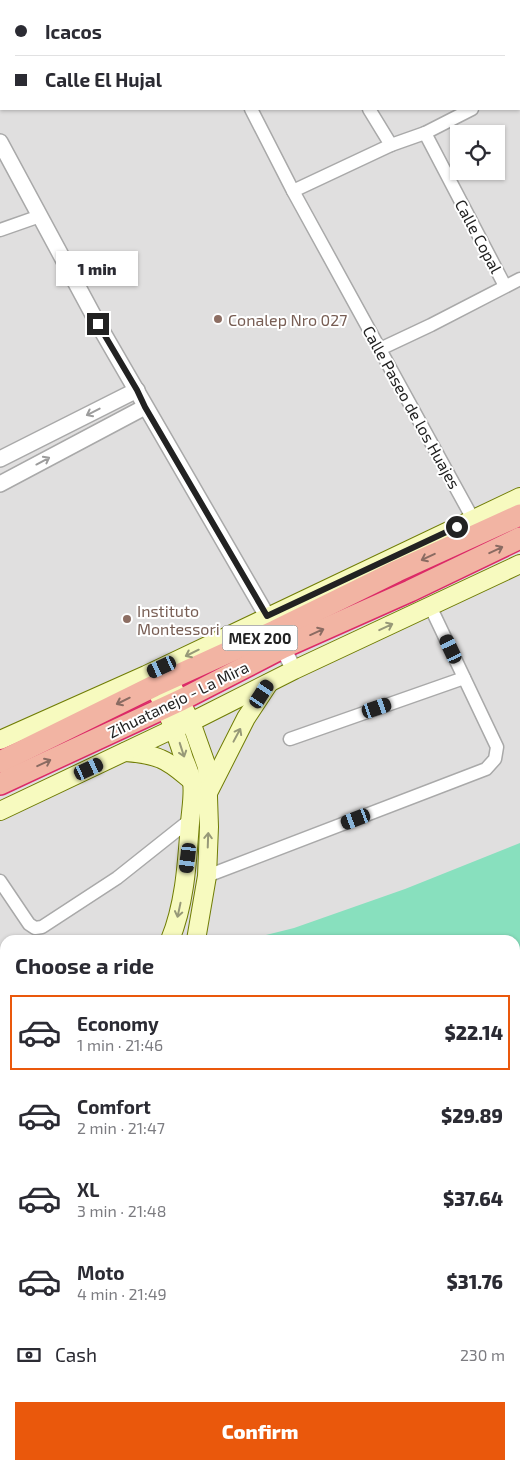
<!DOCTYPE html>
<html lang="en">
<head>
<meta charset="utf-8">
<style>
  body { margin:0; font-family:"Exo 2",sans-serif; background:#f2f2f3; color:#2b2b33; height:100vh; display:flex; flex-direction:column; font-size:19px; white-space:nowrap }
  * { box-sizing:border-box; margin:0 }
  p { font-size:16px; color:#7c7c81 }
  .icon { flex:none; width:28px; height:28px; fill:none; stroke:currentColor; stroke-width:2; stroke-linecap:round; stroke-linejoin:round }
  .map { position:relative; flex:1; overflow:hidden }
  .panel { position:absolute; left:0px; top:935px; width:520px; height:535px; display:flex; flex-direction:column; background:#fff; border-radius:15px 15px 0 0; box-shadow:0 1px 4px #0004 }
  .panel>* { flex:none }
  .banner { position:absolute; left:0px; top:0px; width:520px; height:110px; box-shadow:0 1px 4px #0004; display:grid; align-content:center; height:110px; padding:0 15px; background:#fff }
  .fabs { position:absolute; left:450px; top:125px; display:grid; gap:10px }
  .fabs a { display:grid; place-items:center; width:55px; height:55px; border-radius:0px; background:#fff; box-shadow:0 1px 4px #0004; font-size:25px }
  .end { position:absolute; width:22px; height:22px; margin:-11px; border:6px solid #222; background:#fff; box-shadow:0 0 0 2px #fff }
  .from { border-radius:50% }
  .bubble { position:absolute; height:35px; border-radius:0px; background:#fff; box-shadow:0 1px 4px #0004; font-size:16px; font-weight:800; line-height:35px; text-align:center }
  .car { position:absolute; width:15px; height:30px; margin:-15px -8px; border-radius:6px; box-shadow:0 0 4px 1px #0007; background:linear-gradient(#222 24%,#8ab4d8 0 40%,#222 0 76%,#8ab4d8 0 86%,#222 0) }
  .banner b { display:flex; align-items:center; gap:18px; height:48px; font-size:19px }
  .banner b+b { border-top:1px solid #e1e1e2 }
  .banner i { width:12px; height:12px; background:#2b2b33 }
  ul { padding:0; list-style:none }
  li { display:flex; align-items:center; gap:15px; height:75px; margin:0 10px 8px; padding:0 5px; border:2px solid transparent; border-radius:0px }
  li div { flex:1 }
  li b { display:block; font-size:19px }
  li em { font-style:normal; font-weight:800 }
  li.active { border-color:#ea580c }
  li>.icon { width:45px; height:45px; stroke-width:1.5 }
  h2 { padding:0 15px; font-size:22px; line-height:60px }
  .pay { display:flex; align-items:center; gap:12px; height:55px; padding:0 15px; font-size:19px }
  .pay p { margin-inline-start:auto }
  .primary-button { display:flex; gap:10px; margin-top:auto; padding:10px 15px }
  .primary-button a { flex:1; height:58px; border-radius:0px; background:#ea580c; color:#fff; font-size:20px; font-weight:800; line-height:58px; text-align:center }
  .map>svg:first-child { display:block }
</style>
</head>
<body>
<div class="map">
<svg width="520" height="1470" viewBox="0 0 520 1470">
  <rect width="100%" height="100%" fill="#f2efe9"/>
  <path fill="#e0dfdf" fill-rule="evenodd" d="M 0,0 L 520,0 L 520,1470 L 0,1470 ZM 1,1 L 519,1 L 519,109 L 1,109 ZM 459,134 L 496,134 L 496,171 L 459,171 ZM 5,940 L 515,940 L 515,1465 L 5,1465 Z"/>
  <polygon fill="#88e0be" points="520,843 520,1470 269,1470 268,1465 515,1465 515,940 246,940 294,928 405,889"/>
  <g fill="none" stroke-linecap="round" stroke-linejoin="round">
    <g stroke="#a9a9a9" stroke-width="15">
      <g id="minor">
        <polyline points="322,0 322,1"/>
        <polyline points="434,0 435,1"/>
        <polyline points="519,85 520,84"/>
        <polyline points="251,109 293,191 473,519"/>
        <polyline points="369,109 391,145"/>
        <polyline points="425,133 505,286"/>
        <polyline points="293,191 391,145 425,133 472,109"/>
        <polyline points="0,230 40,216"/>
        <polyline points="380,349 431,325 520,279"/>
        <polyline points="290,739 464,678"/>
        <polyline points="207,876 486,769 495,759 497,747 430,606"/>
        <polyline points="0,881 29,924 35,928 42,927 117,878 190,820"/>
        <polyline points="0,1420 5,1405"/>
      </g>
    </g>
    <g stroke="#a9a9a9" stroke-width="18">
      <g id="tertiary">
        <polyline points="203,1 206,0"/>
        <polyline points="0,100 1,99"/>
        <polyline points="0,142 98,324 267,616 294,670"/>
        <polyline points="0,459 137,390"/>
        <polyline points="0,484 145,407"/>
        <polyline points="0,1063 5,1060"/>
        <polyline points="0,1367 5,1369"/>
      </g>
    </g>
    <g stroke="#707d05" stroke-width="20">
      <g id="secondary">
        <polyline points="163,669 191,722 207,767 209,827 207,876 196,940"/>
        <path d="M 147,675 C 164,701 175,729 184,759 C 187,766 190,774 192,781 C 194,795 191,809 190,823 C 187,863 185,903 170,940"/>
        <polyline points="0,740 146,675 520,497"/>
        <path d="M 125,752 C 137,753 150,754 161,759 C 173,764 182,773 192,781"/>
        <polyline points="209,791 246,718 269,683"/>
        <polyline points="0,811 175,728 191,722 294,670 520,564"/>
        <polyline points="261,1465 261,1470"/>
        <polyline points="242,1470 242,1465"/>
      </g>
    </g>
    <g stroke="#dc2a67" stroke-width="24">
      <g id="trunk">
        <polyline points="0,762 154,686 275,631 397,571 520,515"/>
        <polyline points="0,784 181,700 282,648 410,591 520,538"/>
      </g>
    </g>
    <use href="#minor" stroke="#fff" stroke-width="12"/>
    <use href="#tertiary" stroke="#fff" stroke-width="15"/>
    <use href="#secondary" stroke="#f7fabf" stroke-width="18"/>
    <use href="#trunk" stroke="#f2b4a3" stroke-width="21"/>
  </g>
  <defs><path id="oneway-shaft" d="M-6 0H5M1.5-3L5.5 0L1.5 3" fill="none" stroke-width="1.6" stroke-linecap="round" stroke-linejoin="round" transform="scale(1.25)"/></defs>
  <g stroke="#9c9c9c">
    <use href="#oneway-shaft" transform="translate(93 412) rotate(153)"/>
    <use href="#oneway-shaft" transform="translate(43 461) rotate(-28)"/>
  </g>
  <g stroke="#8a6b62">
    <use href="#oneway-shaft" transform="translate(496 550) rotate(-25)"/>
    <use href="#oneway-shaft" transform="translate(428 557) rotate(155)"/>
    <use href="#oneway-shaft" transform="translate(317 632) rotate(-24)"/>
    <use href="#oneway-shaft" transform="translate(123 701) rotate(154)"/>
    <use href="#oneway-shaft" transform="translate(44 763) rotate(-25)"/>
  </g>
  <g stroke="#979978">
    <use href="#oneway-shaft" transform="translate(386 627) rotate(-25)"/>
    <use href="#oneway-shaft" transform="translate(192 653) rotate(154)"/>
    <use href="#oneway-shaft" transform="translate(237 735) rotate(-62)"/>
    <use href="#oneway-shaft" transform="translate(182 750) rotate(72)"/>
    <use href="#oneway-shaft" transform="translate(208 840) rotate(-88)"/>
    <use href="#oneway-shaft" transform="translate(179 910) rotate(102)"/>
  </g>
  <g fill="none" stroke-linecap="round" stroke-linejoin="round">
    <polyline stroke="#222" stroke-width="6" points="98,324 137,390 145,407 267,616 457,527"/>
  </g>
  <g fill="#8d6e63" stroke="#fff" stroke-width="2">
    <circle cx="218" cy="319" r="5"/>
    <circle cx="127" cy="619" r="5"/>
  </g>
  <g text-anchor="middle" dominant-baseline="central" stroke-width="4" stroke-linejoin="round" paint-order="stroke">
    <rect fill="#fff" stroke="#646464" stroke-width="1" x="222.5" y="625.5" width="75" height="25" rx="4"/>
    <g font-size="15" font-weight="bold" fill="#222">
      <text x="260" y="638">MEX 200</text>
    </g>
    <g font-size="16" fill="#222" stroke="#fff">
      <text transform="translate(479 236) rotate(62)">Calle Copal</text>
      <text transform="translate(412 407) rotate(61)">Calle Paseo de los Huajes</text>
      <text transform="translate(178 699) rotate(-26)">Zihuatanejo - La Mira</text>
    </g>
    <g font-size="16" fill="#785e54" stroke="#fff" text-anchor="start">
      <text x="228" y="319">Conalep Nro 027</text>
      <text x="137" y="610">Instituto<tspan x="137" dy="18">Montessori</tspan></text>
    </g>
  </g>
</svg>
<div class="fabs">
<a><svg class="icon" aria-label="locate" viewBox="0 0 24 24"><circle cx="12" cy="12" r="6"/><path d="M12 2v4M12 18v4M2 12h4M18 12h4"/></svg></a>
</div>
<i class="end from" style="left:457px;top:527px"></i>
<i class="end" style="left:98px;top:324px"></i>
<div class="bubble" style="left:56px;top:251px;width:82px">1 min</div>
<i class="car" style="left:451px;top:649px;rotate:335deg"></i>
<i class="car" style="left:162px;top:667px;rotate:245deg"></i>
<i class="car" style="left:262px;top:694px;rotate:33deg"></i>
<i class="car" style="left:377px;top:708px;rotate:71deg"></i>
<i class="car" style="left:89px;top:769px;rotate:65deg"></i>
<i class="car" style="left:356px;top:819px;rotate:249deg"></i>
<i class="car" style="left:188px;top:858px;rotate:187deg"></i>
<div class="banner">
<b><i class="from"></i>Icacos</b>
<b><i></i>Calle El Hujal</b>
</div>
<section class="panel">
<h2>Choose a ride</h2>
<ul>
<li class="active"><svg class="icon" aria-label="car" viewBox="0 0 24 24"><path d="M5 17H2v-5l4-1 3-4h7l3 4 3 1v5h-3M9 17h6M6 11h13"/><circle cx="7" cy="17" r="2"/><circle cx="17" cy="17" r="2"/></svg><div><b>Economy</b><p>1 min · 21:46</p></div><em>$22.14</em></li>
<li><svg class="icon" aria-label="car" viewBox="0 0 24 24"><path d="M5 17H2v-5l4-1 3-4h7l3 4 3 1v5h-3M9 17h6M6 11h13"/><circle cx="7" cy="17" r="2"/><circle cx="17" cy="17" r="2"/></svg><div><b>Comfort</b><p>2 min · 21:47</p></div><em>$29.89</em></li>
<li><svg class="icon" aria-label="car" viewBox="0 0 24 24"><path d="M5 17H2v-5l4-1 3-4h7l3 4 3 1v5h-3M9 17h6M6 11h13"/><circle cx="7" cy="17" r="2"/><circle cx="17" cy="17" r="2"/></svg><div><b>XL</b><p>3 min · 21:48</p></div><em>$37.64</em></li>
<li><svg class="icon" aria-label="car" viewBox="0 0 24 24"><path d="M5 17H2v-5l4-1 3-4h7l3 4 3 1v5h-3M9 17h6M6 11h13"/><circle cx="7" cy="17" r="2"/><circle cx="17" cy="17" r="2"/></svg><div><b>Moto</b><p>4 min · 21:49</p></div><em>$31.76</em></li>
</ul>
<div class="pay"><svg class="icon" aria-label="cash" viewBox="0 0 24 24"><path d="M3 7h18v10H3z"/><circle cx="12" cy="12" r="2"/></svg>Cash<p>230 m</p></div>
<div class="primary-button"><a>Confirm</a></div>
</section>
</div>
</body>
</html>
